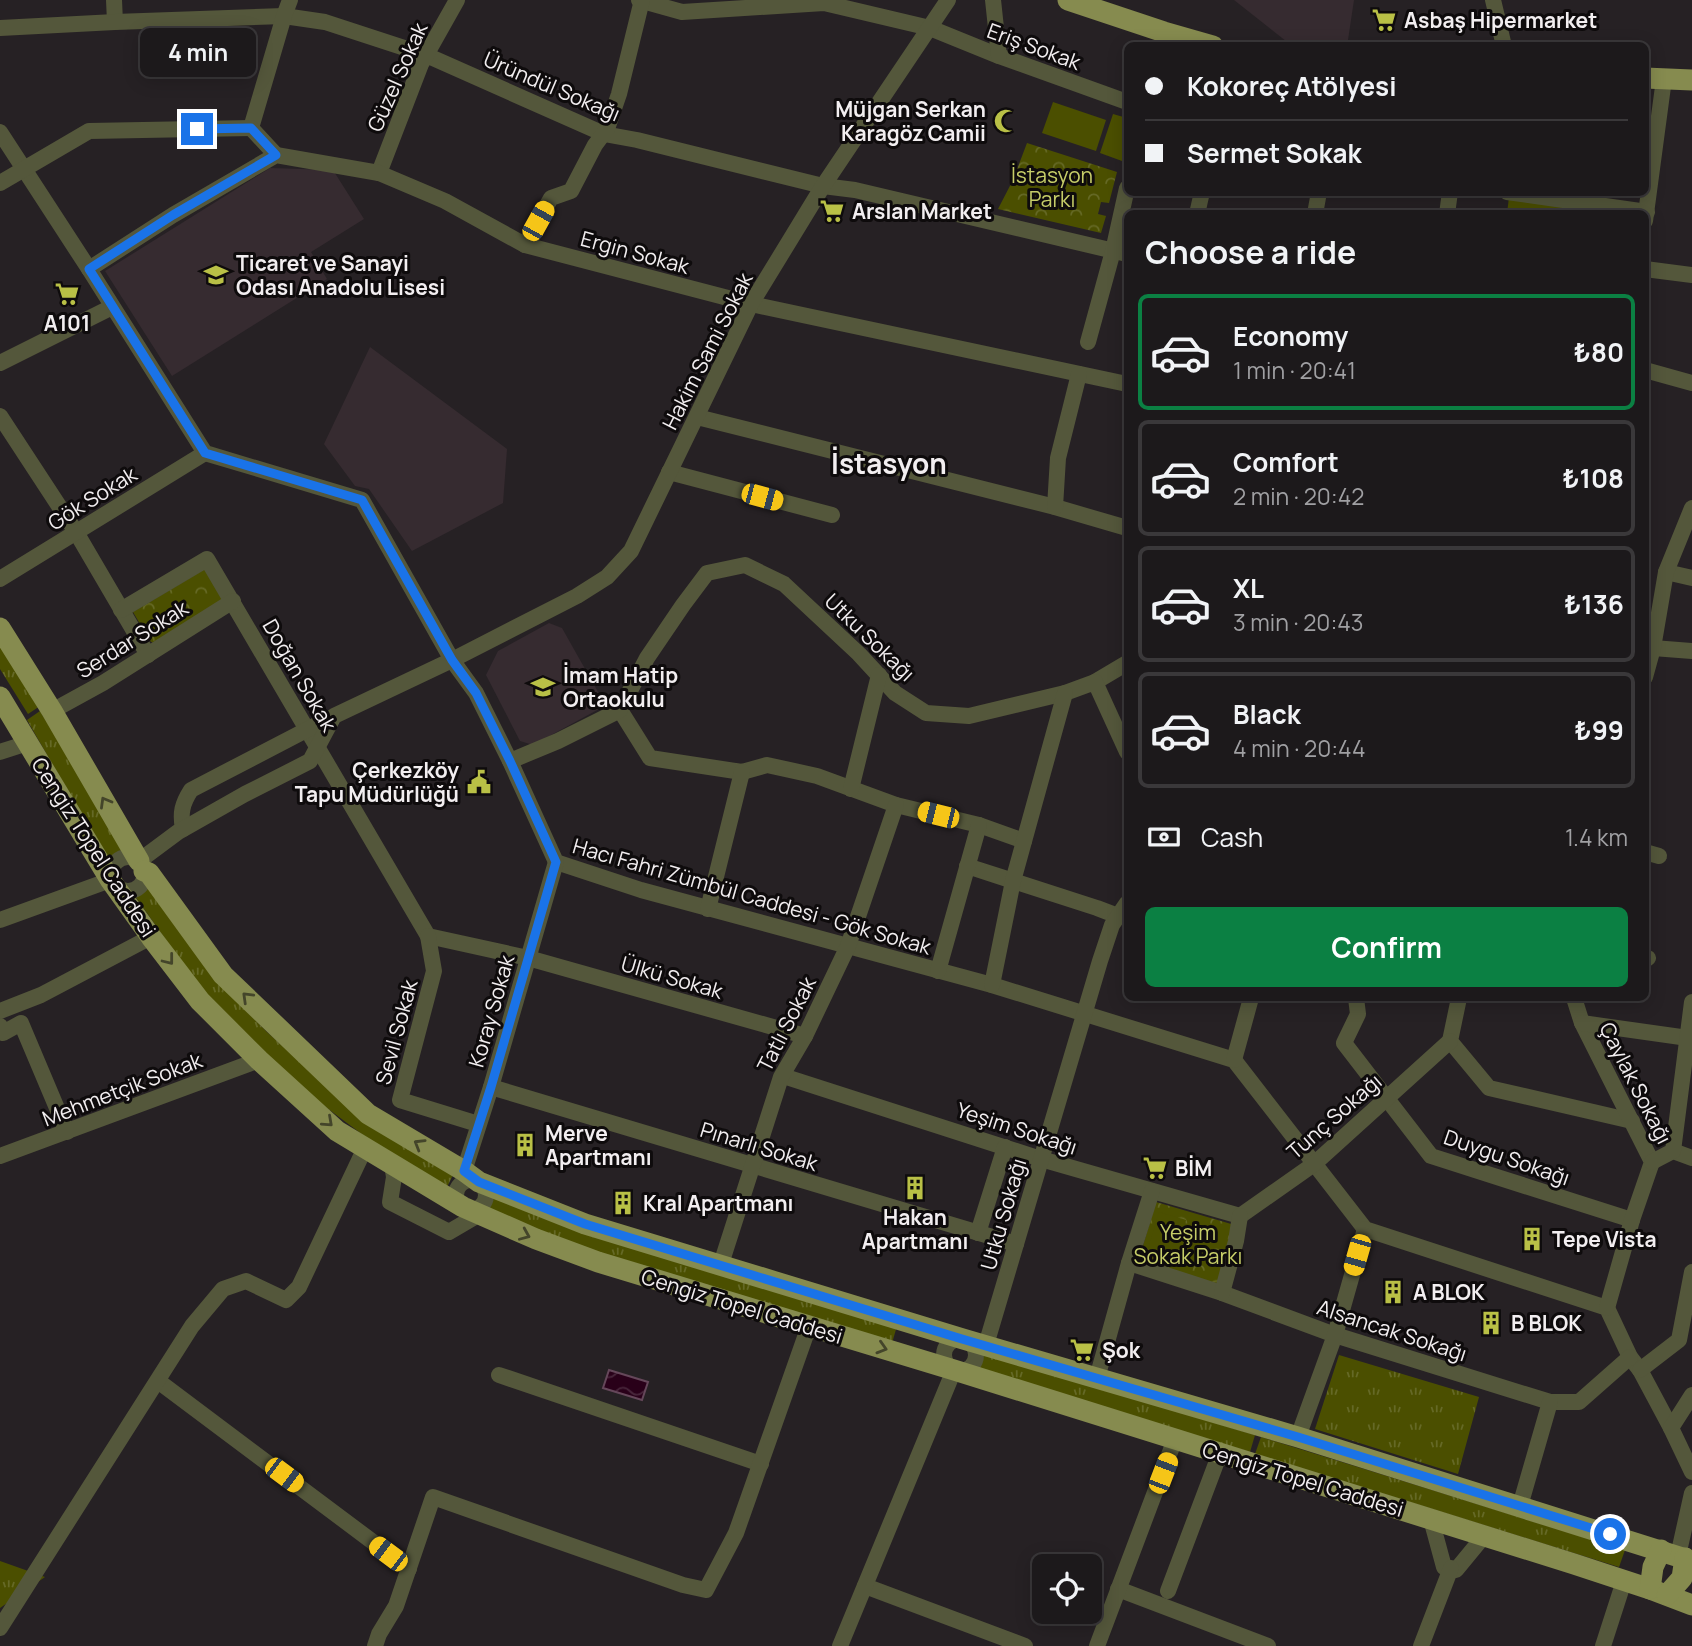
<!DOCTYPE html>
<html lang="en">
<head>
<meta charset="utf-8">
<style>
  body { margin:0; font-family:Manrope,sans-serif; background:#252224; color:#f1f3f6; height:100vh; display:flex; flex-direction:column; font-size:26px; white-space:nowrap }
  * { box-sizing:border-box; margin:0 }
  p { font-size:23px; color:#a0a0a3 }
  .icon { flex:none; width:38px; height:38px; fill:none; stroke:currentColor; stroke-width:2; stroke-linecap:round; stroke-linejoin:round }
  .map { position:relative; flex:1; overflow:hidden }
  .details { position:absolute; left:1124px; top:210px; width:525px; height:791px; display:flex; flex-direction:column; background:#1c191b; border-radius:10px; box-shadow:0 4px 18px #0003,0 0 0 2px #3a383a }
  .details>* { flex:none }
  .top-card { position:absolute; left:1124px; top:42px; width:525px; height:154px; border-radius:10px; box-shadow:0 4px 18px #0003,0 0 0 2px #3a383a; display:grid; align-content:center; height:154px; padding:0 21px; background:#1c191b }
  .buttons { position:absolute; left:1032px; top:1554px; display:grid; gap:14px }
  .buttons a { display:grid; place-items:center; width:70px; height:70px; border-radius:10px; background:#1c191b; box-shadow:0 4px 18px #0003,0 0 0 2px #3a383a; font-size:35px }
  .end { position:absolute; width:32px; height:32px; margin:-16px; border:9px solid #1a73e8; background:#fff; box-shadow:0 0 0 4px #fff }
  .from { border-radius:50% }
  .bubble { position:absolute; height:49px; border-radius:10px; background:#1c191b; box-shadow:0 4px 18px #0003,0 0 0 2px #3a383a; font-size:23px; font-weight:700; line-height:49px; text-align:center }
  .car { position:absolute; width:21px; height:42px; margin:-21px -10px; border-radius:9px; box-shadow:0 0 5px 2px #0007; background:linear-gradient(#f5c518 24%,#345 0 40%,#f5c518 0 76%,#345 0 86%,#f5c518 0) }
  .top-card b { display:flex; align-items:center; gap:24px; height:66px; font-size:26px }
  .top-card b+b { border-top:2px solid #3a383a }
  .top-card i { width:18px; height:18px; background:#f1f3f6 }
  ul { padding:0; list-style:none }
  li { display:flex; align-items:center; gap:21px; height:116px; margin:0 14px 10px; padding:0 7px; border:4px solid #3a383a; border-radius:10px }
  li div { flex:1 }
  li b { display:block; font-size:26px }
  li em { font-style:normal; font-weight:700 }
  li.active { border-color:#0b8043 }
  li>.icon { width:63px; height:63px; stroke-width:1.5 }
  h2 { padding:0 21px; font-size:32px; line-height:84px }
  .pay { display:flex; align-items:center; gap:18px; height:77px; padding:0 21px; font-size:26px }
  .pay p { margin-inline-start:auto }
  .action { display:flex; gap:14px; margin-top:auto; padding:14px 21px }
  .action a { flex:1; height:80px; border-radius:10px; background:#0b8043; color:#fff; font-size:28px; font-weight:700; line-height:80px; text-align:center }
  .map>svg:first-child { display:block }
</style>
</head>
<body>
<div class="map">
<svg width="1692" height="1646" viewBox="0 0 1692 1646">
  <defs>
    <pattern id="grass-tufts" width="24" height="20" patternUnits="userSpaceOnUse" patternTransform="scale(1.75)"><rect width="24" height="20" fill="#4b4f00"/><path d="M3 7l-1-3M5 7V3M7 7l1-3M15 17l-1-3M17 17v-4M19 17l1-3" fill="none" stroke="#656926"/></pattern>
    <pattern id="forest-crowns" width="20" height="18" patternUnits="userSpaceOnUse" patternTransform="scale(1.75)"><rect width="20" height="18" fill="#4b4f00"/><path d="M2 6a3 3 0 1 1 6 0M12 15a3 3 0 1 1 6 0" fill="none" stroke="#656926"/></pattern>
    <pattern id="water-waves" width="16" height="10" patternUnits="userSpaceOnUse" patternTransform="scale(1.75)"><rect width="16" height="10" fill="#290019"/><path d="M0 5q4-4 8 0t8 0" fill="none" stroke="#48263b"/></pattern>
  </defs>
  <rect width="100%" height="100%" fill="#262124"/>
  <g fill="#362b30">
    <polygon points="1234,0 1354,0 1348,40 1291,45"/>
    <polygon points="270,168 333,170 364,219 311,252 327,279 172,376 105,271"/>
    <polygon points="370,347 507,449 503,503 412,551 369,489 355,486 324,444"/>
    <polygon points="549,623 562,628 602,699 599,709 533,745 520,741 486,675 498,651"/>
  </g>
  <g fill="url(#grass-tufts)">
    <polygon points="0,635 43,704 28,714 0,669"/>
    <polygon points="40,711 126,851 109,862 27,720"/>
    <polygon points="148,888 224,988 267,1032 320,1080 453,1175 445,1191 419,1177 303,1090 248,1037 194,980 135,896"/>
    <polygon points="495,1196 897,1326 892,1343 560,1240 488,1210"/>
    <polygon points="982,1353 1255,1435 1250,1452 977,1370"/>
    <polygon points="1339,1355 1479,1397 1458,1474 1315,1429"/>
    <polygon points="1261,1437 1625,1550 1619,1567 1255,1454"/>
    <polygon points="0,1561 45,1577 0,1608"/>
  </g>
  <g fill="url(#forest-crowns)">
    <polygon points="1027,143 1117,172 1109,203 1101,202 1098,214 1106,216 1101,233 998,209 1013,180"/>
    <polygon points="1509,197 1627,214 1507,214"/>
    <polygon points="205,569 225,599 153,643 150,641 133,612"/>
    <polygon points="1156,1202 1238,1226 1220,1286 1138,1262"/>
  </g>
  <g fill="#4b4f00">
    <polygon points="1053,102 1106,120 1096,151 1042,133"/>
    <polygon points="1113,114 1127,118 1127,146 1122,161 1100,153"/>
    <polygon points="1159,1212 1186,1220 1174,1264 1146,1256"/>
  </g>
  <polygon fill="url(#water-waves)" stroke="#65475a" stroke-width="2" points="609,1370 648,1382 642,1400 603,1388"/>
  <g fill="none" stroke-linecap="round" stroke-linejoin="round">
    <g stroke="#54573b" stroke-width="16">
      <polyline points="114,0 115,22"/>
      <polyline points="639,0 682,12 824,3 930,28 999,56 1127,102"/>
      <polyline points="993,0 999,56"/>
      <polyline points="1493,0 1504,46"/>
      <polyline points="0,28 115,22 284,16 325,22 426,55 604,134 637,140 823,186 855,190 1127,254"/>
      <polyline points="251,128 284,16 290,0"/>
      <polyline points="251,128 276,155"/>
      <polyline points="0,132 89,269 205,453 362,500 452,660 476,693 510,761 556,862 641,890 992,985 1234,1060 1365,1229 1607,1308 1630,1357 1640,1370 1671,1428"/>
      <polyline points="379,173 421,64 457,0"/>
      <polyline points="0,183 89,131 251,128"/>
      <polyline points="1507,192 1647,212"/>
      <polyline points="1197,214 1202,192"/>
      <polyline points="1315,214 1319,192"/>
      <polyline points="1447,214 1450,192"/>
      <polyline points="1645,221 1664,79"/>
      <polyline points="525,245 551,198 571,191 595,145 607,129 619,94 642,0"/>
      <polyline points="89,269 173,215 276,155 379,173 445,201 525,245 751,304 1127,384"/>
      <polyline points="1645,269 1692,275"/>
      <polyline points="1088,342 1113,251 1127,188"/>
      <polyline points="0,363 112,307"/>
      <polyline points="1645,370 1692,383"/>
      <polyline points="0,416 76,532 148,655"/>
      <polyline points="697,417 1055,507 1127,528"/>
      <polyline points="669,472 832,515"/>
      <polyline points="1055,507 1058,458 1079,374"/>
      <polyline points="1666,572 1692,578"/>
      <polyline points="0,579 205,453"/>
      <polyline points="121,610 207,559 428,936 528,958 805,1036"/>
      <polyline points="1653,648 1692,651"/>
      <polyline points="1645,677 1653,648 1666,572 1692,508"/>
      <polyline points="1095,682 1127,663"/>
      <polyline points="620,710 647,658 683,605 707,573 745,565 784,584 859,654 895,693 926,713 969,716 1065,693 1095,682 1127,752"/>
      <polyline points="620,710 650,758 742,772 767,765 817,776 896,805 979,825 1024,841"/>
      <polyline points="52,711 103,683 233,601"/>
      <polyline points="0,752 28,743"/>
      <polyline points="510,761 558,741 620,710"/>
      <polyline points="851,789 879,675"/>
      <path d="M 183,829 C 180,813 182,804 191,790 L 316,725"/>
      <polyline points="1645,852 1659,856"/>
      <circle cx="128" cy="874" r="17"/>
      <polyline points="139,861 178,832 245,794 310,761 334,716 452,660 577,596 607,577 631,551 751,304 823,186 948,0"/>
      <polyline points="967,866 1097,908 1118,916"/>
      <polyline points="708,909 742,772"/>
      <polyline points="0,920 102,883 111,881"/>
      <polyline points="428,936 434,971 400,1100 478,1124"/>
      <polyline points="1645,957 1648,958"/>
      <polyline points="938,971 979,825"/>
      <polyline points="992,985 1013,881 1065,693"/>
      <polyline points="1356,998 1358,1014 1344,1043 1431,1156 1632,1220"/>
      <polyline points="1459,998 1450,1041 1489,1088 1632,1121"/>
      <polyline points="1574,998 1582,1023 1652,1162 1632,1220 1607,1308"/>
      <polyline points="0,1011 41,995 151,937"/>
      <polyline points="1582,1023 1688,1038"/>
      <polyline points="0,1026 3,1033 21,1023 67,1132"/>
      <polyline points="1234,1060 1251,998"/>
      <polyline points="783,1076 1041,1159 1240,1216"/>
      <polyline points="491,1087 1016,1244"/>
      <polyline points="1673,1151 1692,1158"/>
      <polyline points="0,1156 259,1060"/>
      <polyline points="1652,1162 1673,1151 1692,1002"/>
      <polyline points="392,1164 394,1177 390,1202 449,1232 478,1215"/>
      <polyline points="464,1171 491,1087 556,862"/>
      <circle cx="471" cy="1195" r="15"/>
      <polyline points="1240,1216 1314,1164 1450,1041"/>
      <polyline points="978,1233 1005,1147"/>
      <polyline points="1129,1263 1222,1293 1335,1335 1550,1402 1579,1402 1630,1357"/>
      <polyline points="721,1264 781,1077 805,1036 848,946 896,805"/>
      <polyline points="1222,1293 1236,1241 1240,1216"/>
      <circle cx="960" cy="1355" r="16"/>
      <polyline points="986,1345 1100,961 1112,925 1127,903"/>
      <polyline points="1640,1370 1679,1340 1692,1272"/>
      <polyline points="499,1375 761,1464"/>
      <polyline points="1097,1378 1129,1263 1152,1191"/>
      <polyline points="158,1381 409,1569"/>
      <polyline points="1692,1395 1671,1428 1692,1472"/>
      <polyline points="1298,1437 1335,1335 1365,1229"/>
      <polyline points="1520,1506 1550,1402"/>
      <polyline points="1431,1519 1444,1567 1456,1570 1484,1536"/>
      <polyline points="1678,1556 1692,1493"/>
      <polyline points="865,1586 1025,1646"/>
      <polyline points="1118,1589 1268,1646"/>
      <polyline points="1168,1591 1220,1453"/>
      <polyline points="0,1628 192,1326 223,1289 246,1281 286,1300 299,1287 365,1148"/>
      <polyline points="375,1646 379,1634 396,1606 433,1497 683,1585 706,1590 736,1533 809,1326"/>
      <polyline points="840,1646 954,1370"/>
      <polyline points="1097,1646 1175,1439"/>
      <polyline points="1421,1646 1451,1568"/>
      <polyline points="1603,1646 1624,1581"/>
    </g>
    <g stroke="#868b4f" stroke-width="21">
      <polyline points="1068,0 1164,32 1213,46"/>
      <polyline points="1645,78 1692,80"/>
      <polyline points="0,628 52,711 139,861"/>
      <polyline points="0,697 111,881 151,937 200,1001 259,1060 337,1131 463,1207 536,1239 598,1262 954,1370 1175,1439 1574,1564 1650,1589 1692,1605"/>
      <polyline points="144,871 149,873 223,975 368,1114 464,1171 479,1182 585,1224 963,1339 1298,1437 1692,1561"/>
      <polyline points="1650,1589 1653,1567 1661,1550"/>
      <polyline points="1667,1595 1682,1578 1685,1558"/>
    </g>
  </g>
  <defs><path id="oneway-chevron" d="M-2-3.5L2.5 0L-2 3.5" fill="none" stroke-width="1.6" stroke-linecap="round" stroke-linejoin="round" transform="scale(1.75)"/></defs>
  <g stroke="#44452a">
    <use href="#oneway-chevron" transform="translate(105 802) rotate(-120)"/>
    <use href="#oneway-chevron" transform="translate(169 960) rotate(52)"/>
    <use href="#oneway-chevron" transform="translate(247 997) rotate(-136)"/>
    <use href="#oneway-chevron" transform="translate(328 1122) rotate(42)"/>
    <use href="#oneway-chevron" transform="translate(419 1144) rotate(-149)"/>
    <use href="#oneway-chevron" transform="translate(525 1235) rotate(23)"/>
    <use href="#oneway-chevron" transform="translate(882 1348) rotate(17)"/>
  </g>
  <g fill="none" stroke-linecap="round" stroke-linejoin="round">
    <polyline stroke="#1a73e8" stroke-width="9" points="197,129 251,128 276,155 173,215 89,269 205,453 362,500 452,660 476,693 510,761 556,862 491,1087 464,1171 479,1182 585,1224 962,1339 1298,1437 1610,1534"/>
  </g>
  <defs>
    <g id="supermarket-bare" transform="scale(1.89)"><path d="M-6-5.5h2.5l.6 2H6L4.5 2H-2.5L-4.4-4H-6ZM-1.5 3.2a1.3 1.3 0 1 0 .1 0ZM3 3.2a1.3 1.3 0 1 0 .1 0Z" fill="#b9c046" stroke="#0e0b0c" stroke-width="2.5" paint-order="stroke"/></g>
    <g id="mosque-bare" transform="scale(1.89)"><path d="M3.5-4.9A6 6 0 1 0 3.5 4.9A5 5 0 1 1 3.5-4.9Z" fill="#b9c046" stroke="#0e0b0c" stroke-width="2.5" paint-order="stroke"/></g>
    <g id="school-bare" transform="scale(1.89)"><path d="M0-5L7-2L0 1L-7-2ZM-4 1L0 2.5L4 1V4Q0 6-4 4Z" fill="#b9c046" stroke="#0e0b0c" stroke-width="2.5" paint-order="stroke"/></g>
    <g id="civic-bare" transform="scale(1.89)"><path d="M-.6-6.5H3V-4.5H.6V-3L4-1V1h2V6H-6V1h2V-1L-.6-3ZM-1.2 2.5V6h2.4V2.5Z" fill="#b9c046" stroke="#0e0b0c" stroke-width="2.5" paint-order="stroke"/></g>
    <g id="building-bare" transform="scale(1.89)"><path d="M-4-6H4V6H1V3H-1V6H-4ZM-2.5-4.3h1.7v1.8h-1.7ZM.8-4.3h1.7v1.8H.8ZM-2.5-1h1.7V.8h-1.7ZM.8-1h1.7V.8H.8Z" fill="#b9c046" stroke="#0e0b0c" stroke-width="2.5" paint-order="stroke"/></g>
  </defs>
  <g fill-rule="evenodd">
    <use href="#supermarket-bare" x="1384" y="20"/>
    <use href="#mosque-bare" x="1006" y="121"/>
    <use href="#supermarket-bare" x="832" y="211"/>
    <use href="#school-bare" x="216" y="275"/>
    <use href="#supermarket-bare" x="67" y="294"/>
    <use href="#school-bare" x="543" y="687"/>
    <use href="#civic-bare" x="479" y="782"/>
    <use href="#building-bare" x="525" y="1145"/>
    <use href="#supermarket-bare" x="1155" y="1168"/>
    <use href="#building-bare" x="915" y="1188"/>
    <use href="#building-bare" x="623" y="1203"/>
    <use href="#building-bare" x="1532" y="1239"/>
    <use href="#building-bare" x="1393" y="1292"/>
    <use href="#building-bare" x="1491" y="1323"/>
    <use href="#supermarket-bare" x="1082" y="1350"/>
  </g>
  <g text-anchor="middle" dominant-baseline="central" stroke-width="6" stroke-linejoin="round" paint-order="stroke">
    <g font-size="21" font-weight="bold" fill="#f2eef0" stroke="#0e0b0c" text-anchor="start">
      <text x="1404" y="20">Asbaş Hipermarket</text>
      <text x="986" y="109" text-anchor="end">Müjgan Serkan<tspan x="986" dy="24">Karagöz Camii</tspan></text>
      <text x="852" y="211">Arslan Market</text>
      <text x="236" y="263">Ticaret ve Sanayi<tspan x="236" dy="24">Odası Anadolu Lisesi</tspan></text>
      <text x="67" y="323" text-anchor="middle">A101</text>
      <text x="563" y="675">İmam Hatip<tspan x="563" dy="24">Ortaokulu</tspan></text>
      <text x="459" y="770" text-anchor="end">Çerkezköy<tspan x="459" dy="24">Tapu Müdürlüğü</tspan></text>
      <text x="545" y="1133">Merve<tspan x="545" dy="24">Apartmanı</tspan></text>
      <text x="1175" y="1168">BİM</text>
      <text x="643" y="1203">Kral Apartmanı</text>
      <text x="915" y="1217" text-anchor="middle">Hakan<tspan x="915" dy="24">Apartmanı</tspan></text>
      <text x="1552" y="1239">Tepe Vista</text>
      <text x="1413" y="1292">A BLOK</text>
      <text x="1511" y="1323">B BLOK</text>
      <text x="1102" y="1350">Şok</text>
    </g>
    <g font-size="21" fill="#f2eef0" stroke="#0e0b0c">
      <text transform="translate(1034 46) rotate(20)">Eriş Sokak</text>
      <text transform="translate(397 77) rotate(-66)">Güzel Sokak</text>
      <text transform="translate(552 86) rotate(23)">Üründül Sokağı</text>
      <text transform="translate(635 252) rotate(15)">Ergin Sokak</text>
      <text transform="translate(707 351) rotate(-63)">Hakim Sami Sokak</text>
      <text transform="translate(92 498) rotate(-32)">Gök Sokak</text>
      <text transform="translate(870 637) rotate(44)">Utku Sokağı</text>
      <text transform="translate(132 639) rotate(-32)">Serdar Sokak</text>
      <text transform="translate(300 675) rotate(60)">Doğan Sokak</text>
      <text transform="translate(94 847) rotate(57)">Cengiz Topel Caddesi</text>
      <text transform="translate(752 896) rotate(16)">Hacı Fahri Zümbül Caddesi - Gök Sokak</text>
      <text transform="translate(672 977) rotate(16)">Ülkü Sokak</text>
      <text transform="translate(491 1011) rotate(-74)">Koray Sokak</text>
      <text transform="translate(786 1024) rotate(-63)">Tatlı Sokak</text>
      <text transform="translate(396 1032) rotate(-75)">Sevil Sokak</text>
      <text transform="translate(1636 1083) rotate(63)">Çaylak Sokağı</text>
      <text transform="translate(122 1089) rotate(-21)">Mehmetçik Sokak</text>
      <text transform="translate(1334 1116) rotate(-41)">Tunç Sokağı</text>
      <text transform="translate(1017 1128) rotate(18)">Yeşim Sokağı</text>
      <text transform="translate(759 1146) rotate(17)">Pınarlı Sokak</text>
      <text transform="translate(1507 1157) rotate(19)">Duygu Sokağı</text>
      <text transform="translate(1003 1214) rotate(-74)">Utku Sokağı</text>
      <text transform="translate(742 1306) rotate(17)">Cengiz Topel Caddesi</text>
      <text transform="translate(1392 1330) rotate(18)">Alsancak Sokağı</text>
      <text transform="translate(1303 1479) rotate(17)">Cengiz Topel Caddesi</text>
    </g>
    <g font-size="21" fill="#c6cd68" stroke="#0e0b0c">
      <text x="1052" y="175">İstasyon<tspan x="1052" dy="24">Parkı</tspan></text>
      <text x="1188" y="1232">Yeşim<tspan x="1188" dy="24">Sokak Parkı</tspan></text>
    </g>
    <g font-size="28" font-weight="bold" fill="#f2eef0" stroke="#0e0b0c">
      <text x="889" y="463">İstasyon</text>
    </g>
  </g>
</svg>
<div class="buttons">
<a><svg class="icon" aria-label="locate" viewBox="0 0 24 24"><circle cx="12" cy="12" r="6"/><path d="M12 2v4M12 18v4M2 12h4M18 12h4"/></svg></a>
</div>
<i class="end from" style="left:1610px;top:1534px"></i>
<i class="end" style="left:197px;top:129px"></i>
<div class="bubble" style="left:140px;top:28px;width:116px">4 min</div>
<i class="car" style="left:538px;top:221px;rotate:29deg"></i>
<i class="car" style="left:762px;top:497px;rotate:105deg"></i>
<i class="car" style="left:938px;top:815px;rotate:284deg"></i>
<i class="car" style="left:1357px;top:1255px;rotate:196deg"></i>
<i class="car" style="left:1163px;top:1473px;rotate:21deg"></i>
<i class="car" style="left:284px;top:1475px;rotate:127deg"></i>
<i class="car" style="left:388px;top:1554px;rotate:307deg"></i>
<div class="top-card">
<b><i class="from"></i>Kokoreç Atölyesi</b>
<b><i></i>Sermet Sokak</b>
</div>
<section class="details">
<h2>Choose a ride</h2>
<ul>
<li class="active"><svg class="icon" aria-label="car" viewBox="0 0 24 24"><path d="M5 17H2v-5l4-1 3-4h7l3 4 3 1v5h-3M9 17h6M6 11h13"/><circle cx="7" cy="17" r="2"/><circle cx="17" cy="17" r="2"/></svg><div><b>Economy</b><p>1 min · 20:41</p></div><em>₺80</em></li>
<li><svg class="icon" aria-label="car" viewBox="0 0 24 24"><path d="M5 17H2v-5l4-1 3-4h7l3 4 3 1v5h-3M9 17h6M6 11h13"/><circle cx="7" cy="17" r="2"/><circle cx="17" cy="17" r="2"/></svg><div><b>Comfort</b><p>2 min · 20:42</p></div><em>₺108</em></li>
<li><svg class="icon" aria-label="car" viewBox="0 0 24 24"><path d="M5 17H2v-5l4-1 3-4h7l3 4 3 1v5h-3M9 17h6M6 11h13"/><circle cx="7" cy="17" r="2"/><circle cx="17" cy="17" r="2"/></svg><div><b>XL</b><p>3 min · 20:43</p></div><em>₺136</em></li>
<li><svg class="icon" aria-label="car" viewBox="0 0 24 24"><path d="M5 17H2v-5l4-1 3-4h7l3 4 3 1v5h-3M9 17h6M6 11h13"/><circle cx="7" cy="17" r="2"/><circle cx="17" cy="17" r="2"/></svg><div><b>Black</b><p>4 min · 20:44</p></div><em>₺99</em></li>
</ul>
<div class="pay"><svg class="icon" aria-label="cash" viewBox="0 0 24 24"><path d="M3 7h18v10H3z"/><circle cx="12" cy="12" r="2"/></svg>Cash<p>1.4 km</p></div>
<div class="action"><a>Confirm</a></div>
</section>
</div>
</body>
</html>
